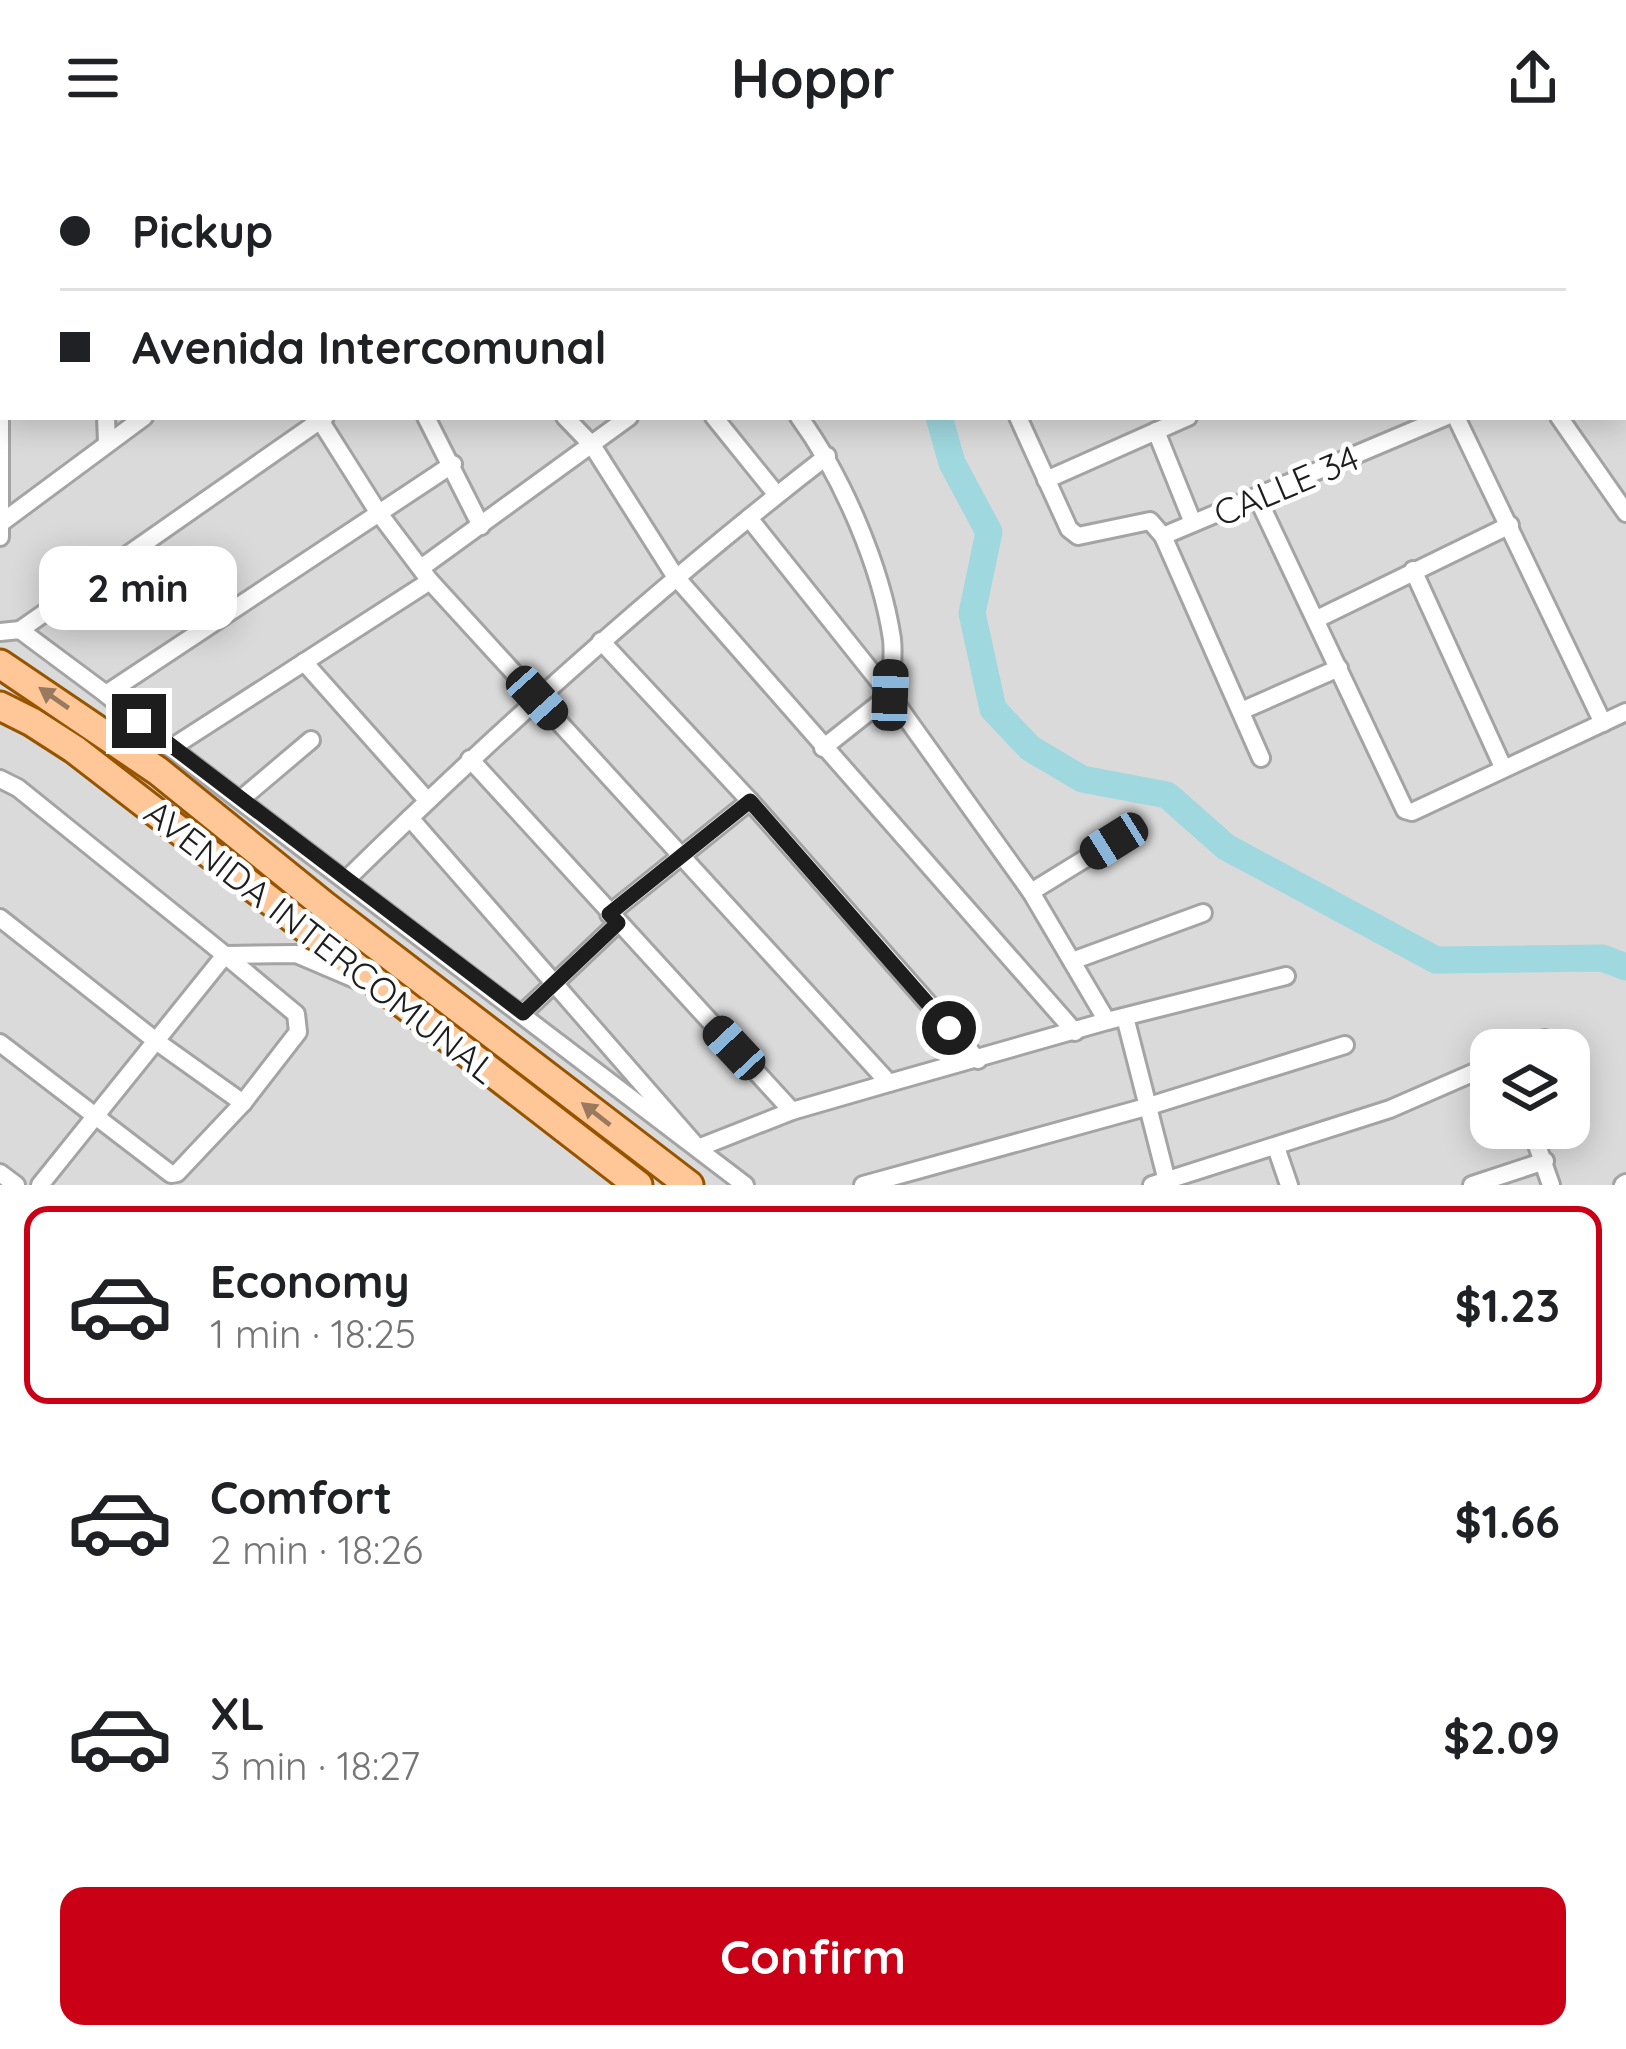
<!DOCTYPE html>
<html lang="en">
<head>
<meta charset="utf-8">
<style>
  body { margin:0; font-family:Quicksand,sans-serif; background:#f6f6f6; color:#202124; height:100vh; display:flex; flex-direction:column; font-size:45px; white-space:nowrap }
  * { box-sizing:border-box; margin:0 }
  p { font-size:39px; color:#757577 }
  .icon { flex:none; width:66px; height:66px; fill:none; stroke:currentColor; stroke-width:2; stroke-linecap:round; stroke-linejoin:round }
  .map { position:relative; height:1029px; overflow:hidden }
  .panel { display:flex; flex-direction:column; background:#fff; flex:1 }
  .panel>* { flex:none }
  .banner { position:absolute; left:0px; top:0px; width:1626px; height:264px; box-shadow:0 6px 30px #0003; display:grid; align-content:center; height:264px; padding:0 60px; background:#fff }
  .buttons { position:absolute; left:1470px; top:873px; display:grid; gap:24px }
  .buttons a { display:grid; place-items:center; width:120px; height:120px; border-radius:24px; background:#fff; box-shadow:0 6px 30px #0003; font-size:60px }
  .end { position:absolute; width:54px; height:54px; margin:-27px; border:15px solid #1d1d1d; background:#fff; box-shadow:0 0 0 6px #fff }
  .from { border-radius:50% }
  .bubble { position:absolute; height:84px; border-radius:24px; background:#fff; box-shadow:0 6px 30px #0003; font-size:39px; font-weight:700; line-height:84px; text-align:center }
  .car { position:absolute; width:36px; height:72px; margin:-36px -18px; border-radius:15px; box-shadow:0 0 9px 3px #0007; background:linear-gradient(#222 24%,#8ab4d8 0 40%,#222 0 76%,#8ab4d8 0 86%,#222 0) }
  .banner b { display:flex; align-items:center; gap:42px; height:114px; font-size:45px }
  .banner b+b { border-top:3px solid #e0e0e0 }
  .banner i { width:30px; height:30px; background:#202124 }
  ul { padding:21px 0 0; list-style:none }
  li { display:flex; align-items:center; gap:36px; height:198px; margin:0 24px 18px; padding:0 36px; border:6px solid transparent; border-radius:24px }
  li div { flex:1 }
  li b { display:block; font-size:45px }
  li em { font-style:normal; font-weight:700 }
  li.current { border-color:#ca0016 }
  li>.icon { width:108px; height:108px; stroke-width:1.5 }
  .cta { display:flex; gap:24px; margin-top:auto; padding:24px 60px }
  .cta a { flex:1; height:138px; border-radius:24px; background:#ca0016; color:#fff; font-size:48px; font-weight:700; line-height:138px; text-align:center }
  header { display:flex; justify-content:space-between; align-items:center; height:156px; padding:0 60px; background:#fff; font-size:54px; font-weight:700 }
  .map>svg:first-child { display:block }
</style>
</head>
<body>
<header><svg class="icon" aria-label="menu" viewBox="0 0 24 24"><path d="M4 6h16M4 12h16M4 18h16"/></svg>Hoppr<svg class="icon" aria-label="share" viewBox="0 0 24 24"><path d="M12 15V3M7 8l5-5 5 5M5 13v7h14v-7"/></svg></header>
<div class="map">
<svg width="1626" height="1029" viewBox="0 0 1626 1029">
  <rect width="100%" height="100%" fill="#efe9e2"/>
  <path fill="#dbdada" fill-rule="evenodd" d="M 0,0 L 1626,0 L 1626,1029 L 0,1029 ZM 3,3 L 1623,3 L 1623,261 L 3,261 ZM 1491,894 L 1569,894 L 1569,972 L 1491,972 Z"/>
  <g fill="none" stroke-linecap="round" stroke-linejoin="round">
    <g stroke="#9fd8df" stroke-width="27">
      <polyline points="899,0 899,3"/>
      <polyline points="939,261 952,307 989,376 972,457 993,553 1030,592 1082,623 1167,639 1226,691 1436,804 1602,802 1626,811"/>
    </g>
    <g stroke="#a4a4a4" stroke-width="22">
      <g id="street">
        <polyline points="93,0 94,3"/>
        <polyline points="193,0 194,3"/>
        <polyline points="291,0 291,3"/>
        <polyline points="394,0 394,3"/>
        <polyline points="470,0 470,3"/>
        <polyline points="751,0 752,3"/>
        <polyline points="1469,0 1470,3"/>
        <polyline points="1223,3 1229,0"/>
        <polyline points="1573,3 1593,0"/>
        <polyline points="0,177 0,381"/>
        <polyline points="1623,211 1626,213"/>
        <polyline points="106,261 107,287"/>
        <polyline points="318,261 378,356 430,425 889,927"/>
        <polyline points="426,261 481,370"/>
        <polyline points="565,261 592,289 675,420 1075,876"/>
        <polyline points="714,261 777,339"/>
        <path d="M 799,261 C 842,320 881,410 892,483 C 894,501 891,521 890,539 L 823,592"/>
        <polyline points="1018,261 1069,373 1078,380 1150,365 1163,380 1445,261"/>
        <polyline points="1456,261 1603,567"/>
        <polyline points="1559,261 1626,357"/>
        <polyline points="1156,275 1193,367"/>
        <polyline points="1046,324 1188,261"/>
        <polyline points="1258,343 1405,654 1412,656 1626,556"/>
        <polyline points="749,362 890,539 1031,736 1107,865"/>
        <polyline points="1,367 144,261"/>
        <polyline points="1163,380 1261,602"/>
        <polyline points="421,412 629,261"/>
        <polyline points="1413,414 1503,611"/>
        <polyline points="1317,463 1510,369"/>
        <polyline points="20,474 325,261"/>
        <polyline points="0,476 20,474 106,538 171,592 745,1029"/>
        <polyline points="601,485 750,645 978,904"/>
        <polyline points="304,506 426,643"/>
        <polyline points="106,538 453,308"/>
        <polyline points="1241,555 1339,512"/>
        <polyline points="171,592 430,425"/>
        <polyline points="470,603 792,955"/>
        <polyline points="0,623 18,632 225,799 40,1029"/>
        <polyline points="240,644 311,584"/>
        <polyline points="410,662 698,992 792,955 889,927 1107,865 1286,820"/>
        <path d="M 347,723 C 500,573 658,431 827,300"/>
        <polyline points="1031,736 1114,685"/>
        <polyline points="609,758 750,645"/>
        <polyline points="0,762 156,885 243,947"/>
        <polyline points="1072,805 1203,757"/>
        <polyline points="523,857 618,767"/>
        <polyline points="1125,861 1167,1025"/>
        <polyline points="0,887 171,1018 177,1017 243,947 298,876 296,858 225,799 296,798 357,824"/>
        <polyline points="1522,894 1545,883"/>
        <polyline points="1531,972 1551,1029"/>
        <polyline points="1276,991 1289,1029"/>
        <polyline points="0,1017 16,1029"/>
        <polyline points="863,1029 1146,951 1345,889"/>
        <polyline points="1152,1029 1390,953 1491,909"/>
        <polyline points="1472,1029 1545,1005"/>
        <polyline points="1623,1029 1626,1027"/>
      </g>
    </g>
    <g stroke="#965400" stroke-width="33">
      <g id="primary">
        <polyline points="0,508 158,615 325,750 689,1029"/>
        <polyline points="0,550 32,566 74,593 638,1029"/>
      </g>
    </g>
    <use href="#street" stroke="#fff" stroke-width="16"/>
    <use href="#primary" stroke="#ffc797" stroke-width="27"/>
  </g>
  <defs><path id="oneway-solid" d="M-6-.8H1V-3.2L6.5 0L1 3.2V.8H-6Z" transform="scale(3)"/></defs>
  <g fill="#997a60">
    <use href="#oneway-solid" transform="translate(54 542) rotate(-145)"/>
    <use href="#oneway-solid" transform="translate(596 958) rotate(-142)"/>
  </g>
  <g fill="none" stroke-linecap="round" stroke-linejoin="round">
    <polyline stroke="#1d1d1d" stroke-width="15" points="139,565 523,857 618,767 609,758 750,645 949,872"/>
  </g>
  <g text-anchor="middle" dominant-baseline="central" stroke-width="10" stroke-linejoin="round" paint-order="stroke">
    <g font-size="36" fill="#1d1d1d" stroke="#fff">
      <text transform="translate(1286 329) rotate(-23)">CALLE 34</text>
      <text transform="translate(321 785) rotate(38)">AVENIDA INTERCOMUNAL</text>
    </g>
  </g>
</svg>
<div class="buttons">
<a><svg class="icon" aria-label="layers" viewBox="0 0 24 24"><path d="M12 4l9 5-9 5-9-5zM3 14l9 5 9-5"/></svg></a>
</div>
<i class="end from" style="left:949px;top:872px"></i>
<i class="end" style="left:139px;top:565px"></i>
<div class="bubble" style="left:39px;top:390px;width:198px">2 min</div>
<i class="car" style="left:890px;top:539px;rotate:2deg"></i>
<i class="car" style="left:537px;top:542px;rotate:138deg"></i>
<i class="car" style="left:1114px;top:685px;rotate:238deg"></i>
<i class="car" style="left:734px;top:892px;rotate:317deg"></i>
<div class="banner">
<b><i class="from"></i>Pickup</b>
<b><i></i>Avenida Intercomunal</b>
</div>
</div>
<section class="panel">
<ul>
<li class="current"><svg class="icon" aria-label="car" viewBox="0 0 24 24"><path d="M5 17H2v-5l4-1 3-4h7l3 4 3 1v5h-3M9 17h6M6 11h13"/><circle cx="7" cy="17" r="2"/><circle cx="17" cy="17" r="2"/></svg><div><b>Economy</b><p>1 min · 18:25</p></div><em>$1.23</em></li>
<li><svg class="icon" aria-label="car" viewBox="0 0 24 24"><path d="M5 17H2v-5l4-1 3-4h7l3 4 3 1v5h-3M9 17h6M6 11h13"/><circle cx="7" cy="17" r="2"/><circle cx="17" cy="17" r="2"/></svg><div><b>Comfort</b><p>2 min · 18:26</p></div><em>$1.66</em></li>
<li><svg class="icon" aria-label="car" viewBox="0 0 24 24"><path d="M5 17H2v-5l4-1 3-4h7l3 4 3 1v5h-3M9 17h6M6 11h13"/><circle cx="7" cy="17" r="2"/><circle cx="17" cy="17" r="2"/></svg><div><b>XL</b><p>3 min · 18:27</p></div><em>$2.09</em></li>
</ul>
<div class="cta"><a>Confirm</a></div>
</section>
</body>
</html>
